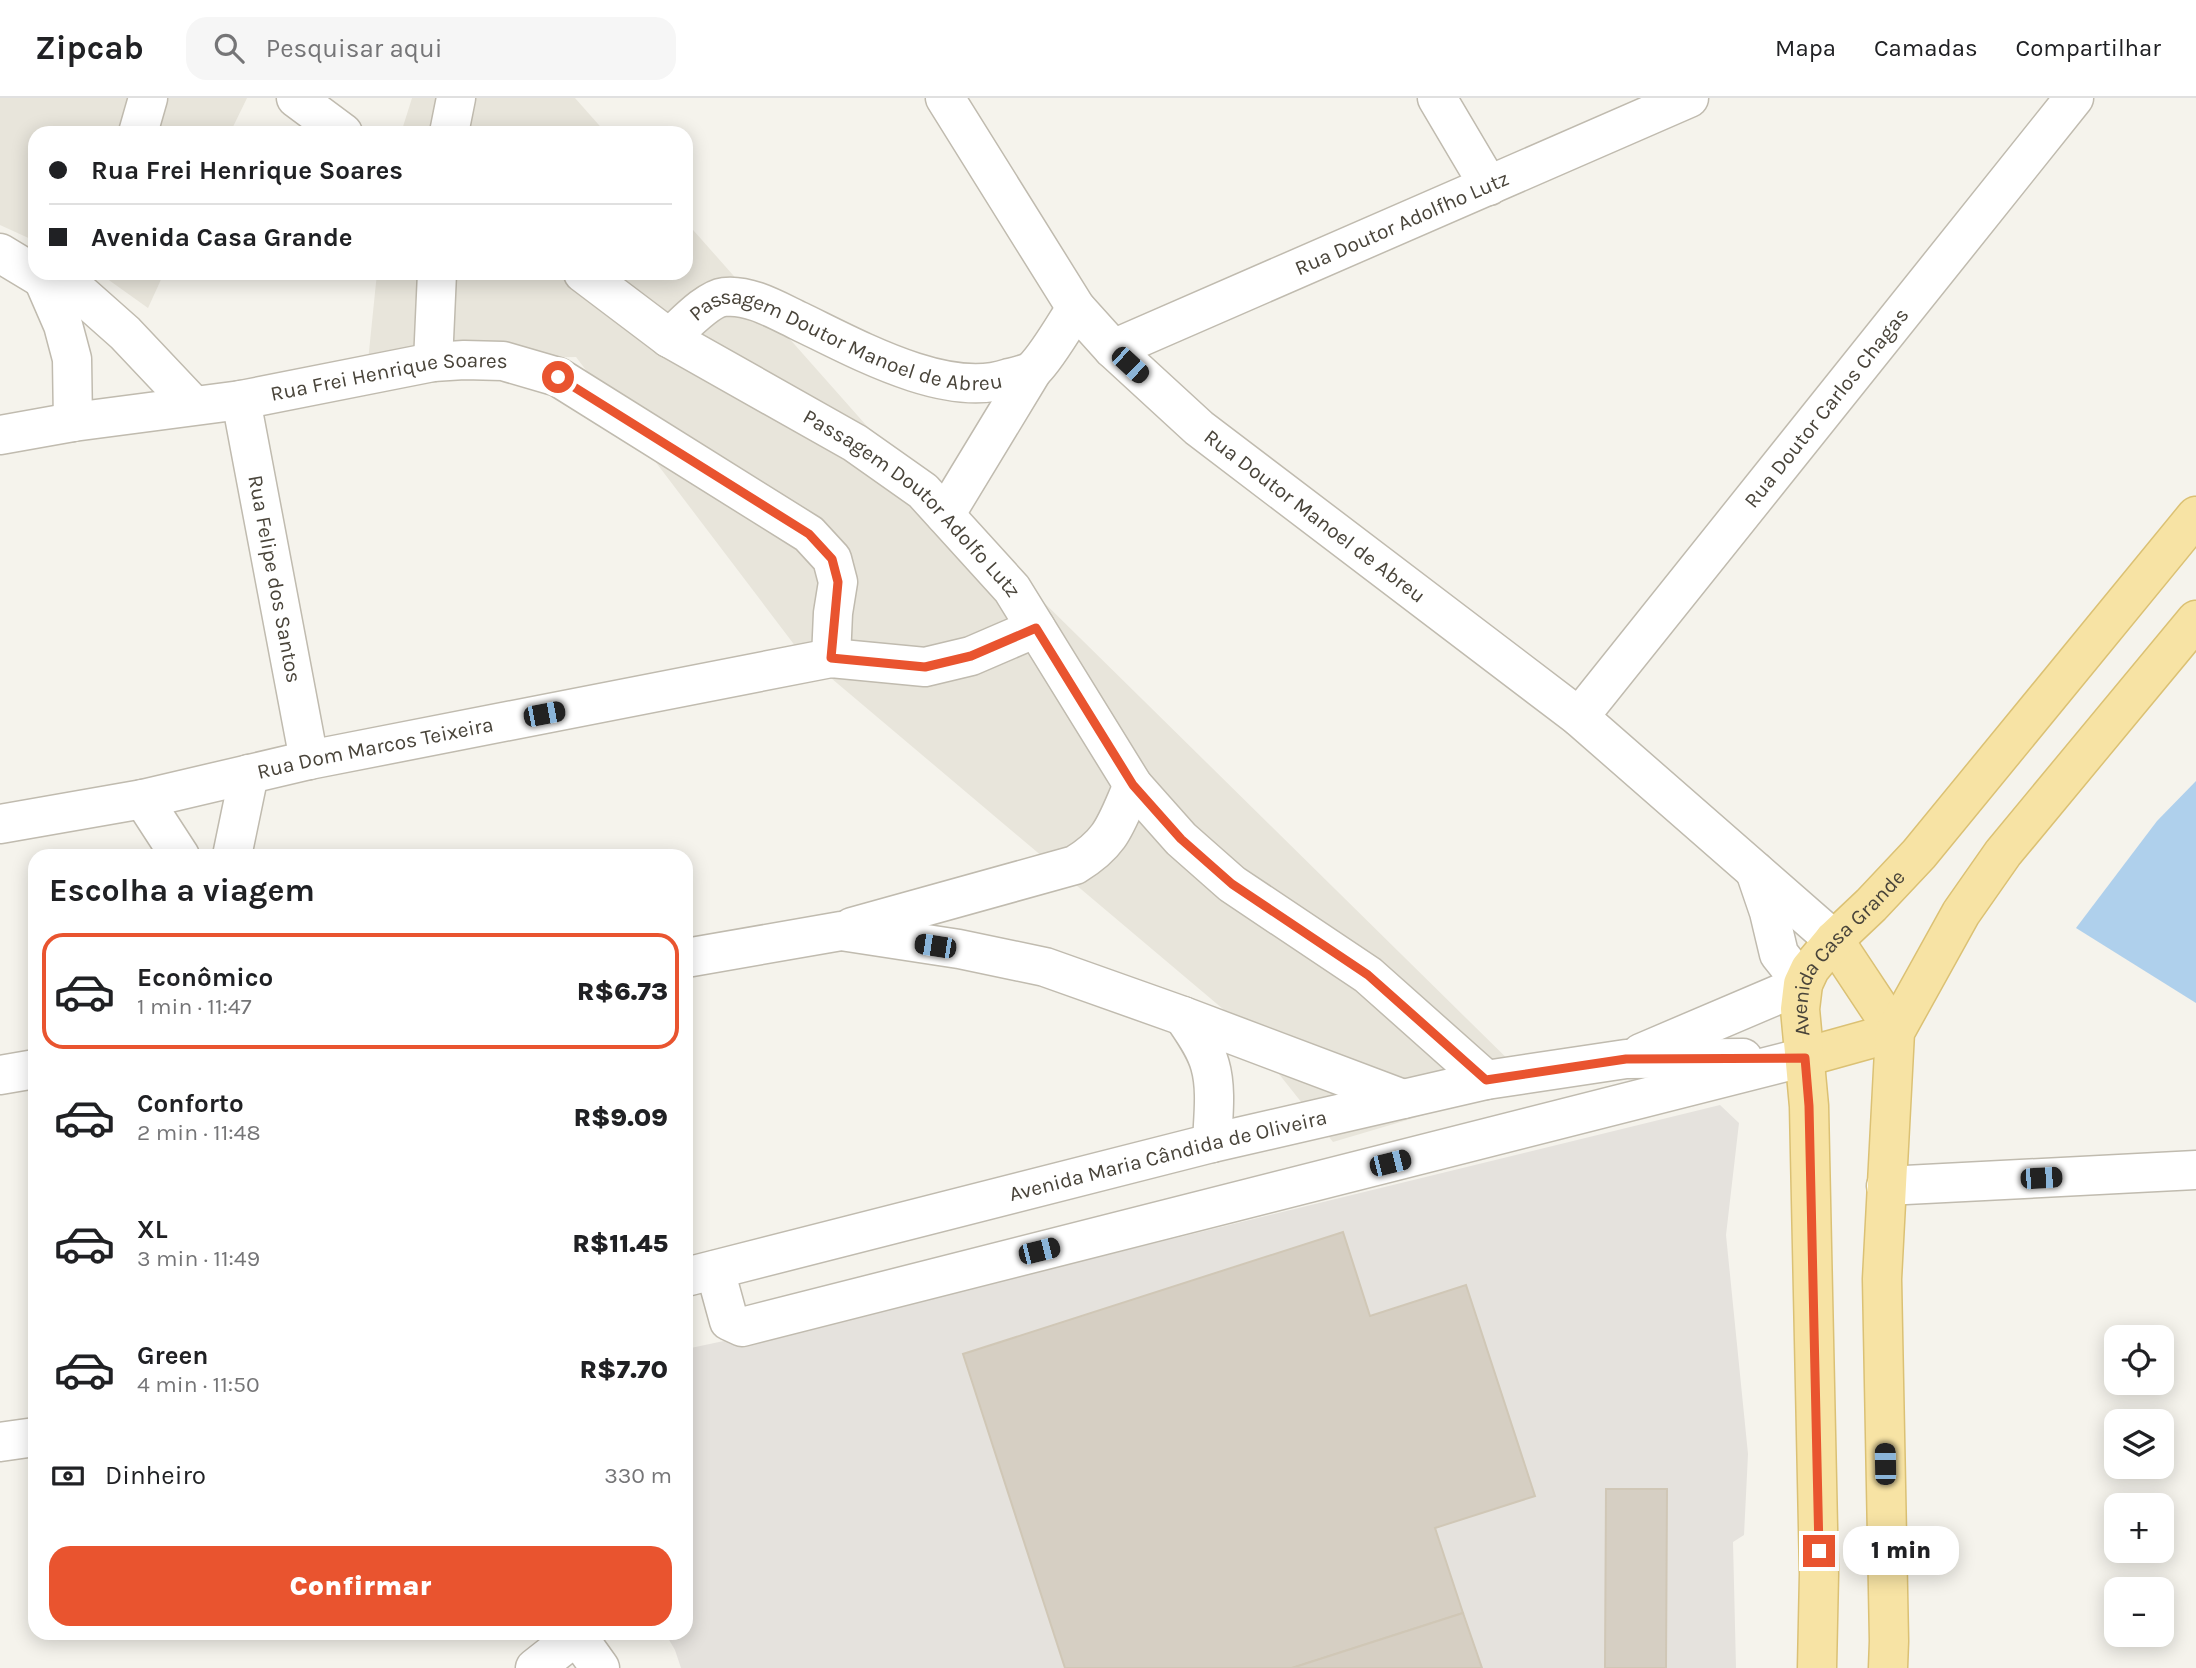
<!DOCTYPE html>
<html lang="pt">
<head>
<meta charset="utf-8">
<style>
  body { margin:0; font-family:Karla,sans-serif; background:#f6f6f6; color:#202124; height:100vh; display:flex; flex-direction:column; font-size:26px; white-space:nowrap }
  * { box-sizing:border-box; margin:0 }
  p { font-size:23px; color:#757577 }
  .icon { flex:none; width:38px; height:38px; fill:none; stroke:currentColor; stroke-width:2; stroke-linecap:round; stroke-linejoin:round }
  .map { position:relative; flex:1; overflow:hidden }
  .drawer { position:absolute; left:28px; top:751px; width:665px; height:791px; display:flex; flex-direction:column; background:#fff; border-radius:21px; box-shadow:0 4px 18px #0003 }
  .drawer>* { flex:none }
  .top-card { position:absolute; left:28px; top:28px; width:665px; height:154px; border-radius:21px; box-shadow:0 4px 18px #0003; display:grid; align-content:center; height:154px; padding:0 21px; background:#fff }
  .buttons { position:absolute; left:2104px; top:1227px; display:grid; gap:14px }
  .buttons a { display:grid; place-items:center; width:70px; height:70px; border-radius:14px; background:#fff; box-shadow:0 4px 18px #0003; font-size:35px }
  .end { position:absolute; width:32px; height:32px; margin:-16px; border:9px solid #e9542f; background:#fff; box-shadow:0 0 0 4px #fff }
  .from { border-radius:50% }
  .bubble { position:absolute; height:49px; border-radius:21px; background:#fff; box-shadow:0 4px 18px #0003; font-size:23px; font-weight:800; line-height:49px; text-align:center }
  .car { position:absolute; width:21px; height:42px; margin:-21px -10px; border-radius:9px; box-shadow:0 0 5px 2px #0007; background:linear-gradient(#222 24%,#8ab4d8 0 40%,#222 0 76%,#8ab4d8 0 86%,#222 0) }
  .top-card b { display:flex; align-items:center; gap:24px; height:66px; font-size:26px }
  .top-card b+b { border-top:2px solid #e0e0e0 }
  .top-card i { width:18px; height:18px; background:#202124 }
  ul { padding:0; list-style:none }
  li { display:flex; align-items:center; gap:21px; height:116px; margin:0 14px 10px; padding:0 7px; border:4px solid transparent; border-radius:21px }
  li div { flex:1 }
  li b { display:block; font-size:26px }
  li em { font-style:normal; font-weight:800 }
  li.selected { border-color:#e9542f }
  li>.icon { width:63px; height:63px; stroke-width:1.5 }
  h2 { padding:0 21px; font-size:32px; line-height:84px }
  .pay { display:flex; align-items:center; gap:18px; height:77px; padding:0 21px; font-size:26px }
  .pay p { margin-inline-start:auto }
  .action { display:flex; gap:14px; margin-top:auto; padding:14px 21px }
  .action a { flex:1; height:80px; border-radius:21px; background:#e9542f; color:#fff; font-size:28px; font-weight:800; line-height:80px; text-align:center }
  header { display:flex; align-items:center; gap:42px; box-sizing:border-box; height:98px; padding:0 35px; background:#fff; border-bottom:2px solid #e0e0e0 }
  header strong { font-size:33px }
  nav { display:flex; gap:38px; margin-inline-start:auto; font-size:24px }
  .search { width:490px; height:63px; background:#f6f6f6; display:flex; align-items:center; gap:18px; box-sizing:border-box; padding:0 24px; border-radius:21px; color:#757577; font-size:26px }
  .map>svg:first-child { display:block }
</style>
</head>
<body>
<header>
<strong>Zipcab</strong>
<div class="search"><svg class="icon" aria-label="search" viewBox="0 0 24 24"><circle cx="10" cy="10" r="6"/><path d="M15 15l6 6"/></svg>Pesquisar aqui</div>
<nav><a>Mapa</a><a>Camadas</a><a>Compartilhar</a></nav>
</header>
<div class="map">
<svg width="2196" height="1570" viewBox="0 0 2196 1570">
  <rect width="100%" height="100%" fill="#f5f3ec"/>
  <g fill="#e8e5db">
    <polygon points="0,0 247,0 230,35 35,35 35,143 0,127"/>
    <polygon points="412,0 575,0 606,35 401,35"/>
    <polygon points="686,124 881,344 1532,985 1333,1044 1236,922 799,553 576,259 368,263 377,175 686,175"/>
    <polygon points="99,175 164,175 148,210"/>
  </g>
  <polygon fill="#e5e2dd" points="1720,1007 1739,1025 1726,1137 1748,1356 1744,1437 1733,1444 1736,1570 681,1570 675,1552 665,1535 686,1535 686,1251 955,1194"/>
  <polygon fill="#afd0ec" points="2196,683 2196,905 2076,830 2157,723"/>
  <g fill="#d6cfc3" stroke="#d0c7b6" stroke-width="2">
    <polygon points="1343,1134 1370,1218 1466,1187 1535,1398 1435,1430 1463,1515 1292,1570 1065,1570 963,1256"/>
    <polygon points="1606,1391 1667,1391 1666,1570 1605,1570"/>
    <polygon points="1463,1515 1482,1570 1292,1570"/>
  </g>
  <g fill="none" stroke-linecap="round" stroke-linejoin="round">
    <g stroke="#c0bbaf" stroke-width="41">
      <g id="minor">
        <polyline points="296,0 343,35"/>
        <path id="s1" d="M 945,0 L 1076,210 L 1113,251 L 1199,330 L 1579,619 L 1834,842"/>
        <polyline points="1437,0 1489,88"/>
        <polyline points="138,35 148,0"/>
        <polyline points="449,35 456,0"/>
        <polyline points="0,155 43,181 72,188 125,235 193,307"/>
        <path id="s2" d="M 583,175 L 669,240 L 855,345 L 923,393 L 1012,491 L 1133,687 L 1181,741 L 1232,786 L 1368,877 L 1486,982"/>
        <polyline points="43,181 63,227 72,261 73,324"/>
        <path id="s3" d="M 669,240 C 682,229 707,201 724,199 C 749,196 776,212 799,223 C 855,250 947,302 1009,280 C 1017,278 1028,276 1034,271 C 1048,257 1065,227 1076,210"/>
        <path id="s4" d="M 1113,251 L 1689,0"/>
        <polyline points="433,264 437,175"/>
        <path id="s5" d="M 241,302 L 309,662"/>
        <path id="s6" d="M 0,337 L 73,324 L 241,302 L 433,264 L 464,262 L 503,263 L 558,279 L 809,436 L 832,461 L 838,484 L 833,515 L 831,560"/>
        <polyline points="945,417 1033,272"/>
        <path id="s7" d="M 1579,619 L 2074,0"/>
        <polyline points="143,701 180,758"/>
        <path id="s8" d="M 0,726 L 143,701 L 309,662 L 831,560 L 925,569 L 971,558 L 1036,530"/>
        <polyline points="232,758 249,676"/>
        <path d="M 852,829 L 1075,767 C 1113,744 1116,725 1133,687"/>
        <polyline points="686,860 841,833 959,851 1045,869 1183,918 1403,1001"/>
        <path d="M 1183,918 C 1193,933 1205,949 1210,967 C 1217,991 1213,1020 1212,1045"/>
        <polyline points="1641,955 1803,886 1779,856 1769,814 1755,773"/>
        <polyline points="0,977 35,971"/>
        <polyline points="1886,1088 2196,1072"/>
        <polyline points="715,1172 729,1223 742,1229 1805,959"/>
        <path id="s9" d="M 686,1179 L 1212,1045 L 1486,982 L 1626,961 L 1743,960"/>
        <polyline points="0,1344 35,1339"/>
        <polyline points="575,1535 600,1570"/>
        <polyline points="535,1570 577,1537"/>
      </g>
    </g>
    <g stroke="#dbc174" stroke-width="41">
      <g id="major">
        <polyline points="1805,959 1895,934 1834,842"/>
        <path id="s10" d="M 1817,1570 L 1819,1476 L 1809,1008 L 1800,911 L 1803,886 L 1810,871 L 1834,842 L 1871,807 L 1919,756 L 2196,418"/>
        <polyline points="1888,1570 1889,1543 1882,1181 1895,934 1961,815 2003,755 2196,522"/>
      </g>
    </g>
    <use href="#minor" stroke="#fff" stroke-width="38"/>
    <use href="#major" stroke="#f7e3a4" stroke-width="38"/>
  </g>
  <g fill="none" stroke-linecap="round" stroke-linejoin="round">
    <polyline stroke="#e9542f" stroke-width="9" points="558,279 809,436 832,461 838,484 831,560 925,569 971,558 1036,530 1133,687 1181,741 1232,786 1368,877 1486,982 1626,961 1805,960 1809,1008 1819,1453"/>
  </g>
  <g text-anchor="middle" dominant-baseline="central" stroke-width="6" stroke-linejoin="round" paint-order="stroke">
    <g font-size="21" fill="#49443a" stroke="#fff">
      <text stroke="none"><textPath href="#s4" startOffset="315">Rua Doutor Adolfho Lutz</textPath></text>
      <text stroke="none"><textPath href="#s3" startOffset="198">Passagem Doutor Manoel de Abreu</textPath></text>
      <text stroke="none"><textPath href="#s6" startOffset="394">Rua Frei Henrique Soares</textPath></text>
      <text stroke="none"><textPath href="#s7" startOffset="396">Rua Doutor Carlos Chagas</textPath></text>
      <text stroke="none"><textPath href="#s2" startOffset="404">Passagem Doutor Adolfo Lutz</textPath></text>
      <text stroke="none"><textPath href="#s1" startOffset="565">Rua Doutor Manoel de Abreu</textPath></text>
      <text stroke="none"><textPath href="#s5" startOffset="182">Rua Felipe dos Santos</textPath></text>
      <text stroke="none"><textPath href="#s8" startOffset="383">Rua Dom Marcos Teixeira</textPath></text>
      <text stroke="none"><textPath href="#s10" startOffset="733">Avenida Casa Grande</textPath></text>
      <text stroke="none"><textPath href="#s9" startOffset="497">Avenida Maria Cândida de Oliveira</textPath></text>
    </g>
  </g>
</svg>
<div class="buttons">
<a><svg class="icon" aria-label="locate" viewBox="0 0 24 24"><circle cx="12" cy="12" r="6"/><path d="M12 2v4M12 18v4M2 12h4M18 12h4"/></svg></a>
<a><svg class="icon" aria-label="layers" viewBox="0 0 24 24"><path d="M12 4l9 5-9 5-9-5zM3 14l9 5 9-5"/></svg></a>
<a>+</a>
<a>−</a>
</div>
<i class="end from" style="left:558px;top:279px"></i>
<i class="end" style="left:1819px;top:1453px"></i>
<div class="bubble" style="left:1843px;top:1428px;width:116px">1 min</div>
<i class="car" style="left:1130px;top:267px;rotate:133deg"></i>
<i class="car" style="left:544px;top:616px;rotate:79deg"></i>
<i class="car" style="left:935px;top:848px;rotate:279deg"></i>
<i class="car" style="left:1390px;top:1065px;rotate:76deg"></i>
<i class="car" style="left:2041px;top:1080px;rotate:87deg"></i>
<i class="car" style="left:1039px;top:1153px;rotate:76deg"></i>
<i class="car" style="left:1885px;top:1366px;rotate:359deg"></i>
<div class="top-card">
<b><i class="from"></i>Rua Frei Henrique Soares</b>
<b><i></i>Avenida Casa Grande</b>
</div>
<section class="drawer">
<h2>Escolha a viagem</h2>
<ul>
<li class="selected"><svg class="icon" aria-label="car" viewBox="0 0 24 24"><path d="M5 17H2v-5l4-1 3-4h7l3 4 3 1v5h-3M9 17h6M6 11h13"/><circle cx="7" cy="17" r="2"/><circle cx="17" cy="17" r="2"/></svg><div><b>Econômico</b><p>1 min · 11:47</p></div><em>R$6.73</em></li>
<li><svg class="icon" aria-label="car" viewBox="0 0 24 24"><path d="M5 17H2v-5l4-1 3-4h7l3 4 3 1v5h-3M9 17h6M6 11h13"/><circle cx="7" cy="17" r="2"/><circle cx="17" cy="17" r="2"/></svg><div><b>Conforto</b><p>2 min · 11:48</p></div><em>R$9.09</em></li>
<li><svg class="icon" aria-label="car" viewBox="0 0 24 24"><path d="M5 17H2v-5l4-1 3-4h7l3 4 3 1v5h-3M9 17h6M6 11h13"/><circle cx="7" cy="17" r="2"/><circle cx="17" cy="17" r="2"/></svg><div><b>XL</b><p>3 min · 11:49</p></div><em>R$11.45</em></li>
<li><svg class="icon" aria-label="car" viewBox="0 0 24 24"><path d="M5 17H2v-5l4-1 3-4h7l3 4 3 1v5h-3M9 17h6M6 11h13"/><circle cx="7" cy="17" r="2"/><circle cx="17" cy="17" r="2"/></svg><div><b>Green</b><p>4 min · 11:50</p></div><em>R$7.70</em></li>
</ul>
<div class="pay"><svg class="icon" aria-label="cash" viewBox="0 0 24 24"><path d="M3 7h18v10H3z"/><circle cx="12" cy="12" r="2"/></svg>Dinheiro<p>330 m</p></div>
<div class="action"><a>Confirmar</a></div>
</section>
</div>
</body>
</html>
